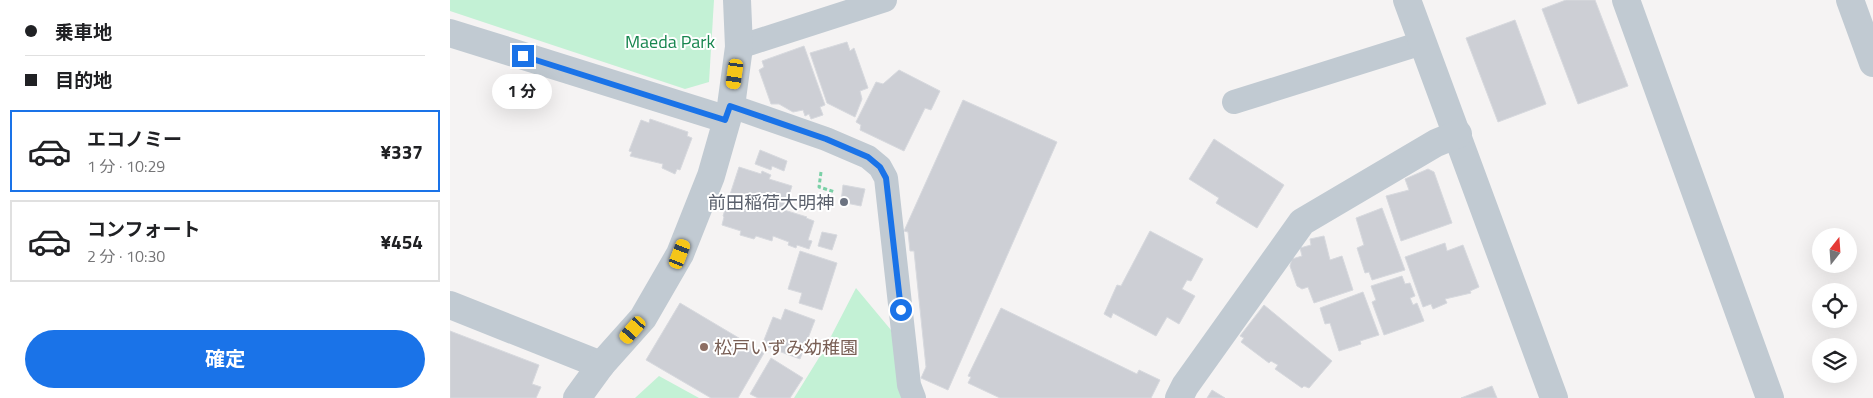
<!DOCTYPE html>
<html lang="ja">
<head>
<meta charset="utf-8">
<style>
  body { margin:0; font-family:"Titillium Web","Noto Sans JP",sans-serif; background:#f2f2f2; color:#202124; height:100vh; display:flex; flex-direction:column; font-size:19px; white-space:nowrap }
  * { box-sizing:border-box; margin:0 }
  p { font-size:16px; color:#757577 }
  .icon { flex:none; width:28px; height:28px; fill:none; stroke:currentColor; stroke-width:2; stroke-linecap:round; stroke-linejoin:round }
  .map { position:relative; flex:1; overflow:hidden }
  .side { display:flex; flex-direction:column; background:#fff; width:450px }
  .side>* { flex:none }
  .banner { display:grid; align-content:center; height:110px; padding:0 25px; background:#fff }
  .needle { width:32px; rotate:17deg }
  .buttons { position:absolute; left:1362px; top:228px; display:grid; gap:10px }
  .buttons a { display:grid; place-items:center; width:45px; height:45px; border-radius:50%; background:#fff; box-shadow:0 5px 20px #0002; font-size:25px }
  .end { position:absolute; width:22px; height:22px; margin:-11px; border:6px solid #1a73e8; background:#fff; box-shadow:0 0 0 2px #fff }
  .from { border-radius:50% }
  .bubble { position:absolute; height:35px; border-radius:18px; background:#fff; box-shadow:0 5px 20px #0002; font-size:16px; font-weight:700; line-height:35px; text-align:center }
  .car { position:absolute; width:15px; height:30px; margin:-15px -8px; border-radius:6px; box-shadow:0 0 4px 1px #0007; background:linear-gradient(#f5c518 24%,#345 0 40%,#f5c518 0 76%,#345 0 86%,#f5c518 0) }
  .banner b { display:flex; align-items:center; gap:18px; height:48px; font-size:19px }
  .banner b+b { border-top:1px solid #e0e0e0 }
  .banner i { width:12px; height:12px; background:#202124 }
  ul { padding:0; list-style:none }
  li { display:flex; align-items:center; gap:15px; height:82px; margin:0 10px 8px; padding:0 15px; border:2px solid #e0e0e0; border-radius:0px }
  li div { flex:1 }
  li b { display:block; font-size:19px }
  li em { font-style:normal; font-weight:700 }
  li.current { border-color:#1a73e8 }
  li>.icon { width:45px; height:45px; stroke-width:1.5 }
  .primary-button { display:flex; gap:10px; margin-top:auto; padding:10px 25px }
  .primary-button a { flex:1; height:58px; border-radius:30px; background:#1a73e8; color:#fff; font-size:20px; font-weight:700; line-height:58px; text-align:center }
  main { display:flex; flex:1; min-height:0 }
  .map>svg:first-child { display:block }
</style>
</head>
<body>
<main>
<section class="side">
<div class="banner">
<b><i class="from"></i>乗車地</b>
<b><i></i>目的地</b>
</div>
<ul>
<li class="current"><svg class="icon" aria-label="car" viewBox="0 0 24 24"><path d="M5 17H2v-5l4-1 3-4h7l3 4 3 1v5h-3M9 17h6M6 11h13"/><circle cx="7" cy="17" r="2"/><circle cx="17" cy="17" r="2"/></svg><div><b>エコノミー</b><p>1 分 · 10:29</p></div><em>¥337</em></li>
<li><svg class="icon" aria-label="car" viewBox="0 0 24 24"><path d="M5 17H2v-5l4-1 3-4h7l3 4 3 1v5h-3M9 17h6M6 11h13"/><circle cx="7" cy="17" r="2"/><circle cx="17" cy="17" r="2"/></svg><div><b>コンフォート</b><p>2 分 · 10:30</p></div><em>¥454</em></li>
</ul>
<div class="primary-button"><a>確定</a></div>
</section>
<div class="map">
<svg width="1423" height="398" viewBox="0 0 1423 398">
  <rect width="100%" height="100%" fill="#f5f3f3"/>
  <g fill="#c3f1d5">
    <polygon points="0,0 264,0 259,82 235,89 0,11"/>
    <polygon points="406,288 441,330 455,398 344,398 375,348"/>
    <polygon points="209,376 249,398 185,398"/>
  </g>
  <g fill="#cdcfd5" stroke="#d7d9de">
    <polygon points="1116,0 1145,0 1178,86 1128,104 1092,9"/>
    <polygon points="1065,20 1096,104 1048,122 1016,38"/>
    <polygon points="397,42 400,51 404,48 418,88 410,91 412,99 405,117 377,103 360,53"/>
    <polygon points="354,46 375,105 370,107 373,115 361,119 359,114 355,116 353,110 343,112 329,104 321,104 309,70 314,67 312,61"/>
    <polygon points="449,70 490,91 481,110 475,108 454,151 410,130 411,125 406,122 426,82 433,84"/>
    <polygon points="513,100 607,142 498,390 471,378 476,367 464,251 460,251 458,232 454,231"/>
    <polygon points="200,119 238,132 237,136 242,138 230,170 227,169 225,174 212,168 213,164 180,156 182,152 179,151 191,120 199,123"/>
    <polygon points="764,139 834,185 807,228 766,203 769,198 739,179"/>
    <polygon points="310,150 337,161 334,171 322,166 321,170 305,164"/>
    <polygon points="289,167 311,174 312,171 321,175 319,179 342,186 334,210 357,217 356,218 364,221 358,240 362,241 359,249 347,245 346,248 338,245 339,242 323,236 322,241 306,236 304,239 290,235 291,231 272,225 274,217 273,216"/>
    <polygon points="978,169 984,172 1002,223 951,241 936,196 959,190 955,179"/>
    <polygon points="393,185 415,189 411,206 391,202"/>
    <polygon points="932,208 955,270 922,280 919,272 915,273 907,248 914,245 906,218"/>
    <polygon points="700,231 753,259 741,281 737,280 732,289 745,296 729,324 717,317 706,336 663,313 661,318 654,314 667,285 671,286"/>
    <polygon points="372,232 387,235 382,250 368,246"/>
    <polygon points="874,236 880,260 892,256 903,290 864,303 858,287 852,289 847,286 840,266 842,259 852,256 850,248 861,245 860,239"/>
    <polygon points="995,243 997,251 1013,245 1029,287 1020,291 1021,293 995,299 997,303 983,309 981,304 973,307 955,257"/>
    <polygon points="350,251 387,263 372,310 349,303 352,293 338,289"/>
    <polygon points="952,276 955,284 960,283 965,296 960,298 963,305 967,303 974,321 934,335 922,302 926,300 921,286"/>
    <polygon points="913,292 929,335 910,341 911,344 889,351 880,323 875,324 870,308"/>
    <polygon points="230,303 314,353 288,398 261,398 196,360"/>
    <polygon points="814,305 882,361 859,388 854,386 852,388 825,369 828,365 821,361 819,363 791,342 794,338 790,336"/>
    <polygon points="551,308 687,374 689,370 710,380 701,398 550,398 518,383 521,377 518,376"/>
    <polygon points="335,309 365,320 350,359 312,345 323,317 331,320"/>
    <polygon points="0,331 89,365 82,384 91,387 86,398 0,398"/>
    <polygon points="321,358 353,378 340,398 308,398 300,394"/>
    <polygon points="1042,386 1047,398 1011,398"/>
    <polygon points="762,390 775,398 757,398"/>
  </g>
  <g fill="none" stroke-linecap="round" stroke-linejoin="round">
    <polyline stroke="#7ad0a6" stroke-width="3" stroke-dasharray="4 2.5" stroke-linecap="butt" points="371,172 369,187 385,192"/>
    <g stroke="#c1cad2" stroke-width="24">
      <polyline points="289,47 435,0"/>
      <polyline points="784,102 972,43"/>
      <polyline points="281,106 376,139 418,157 430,167 436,178 459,385 464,398"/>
    </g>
    <g stroke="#c1cad2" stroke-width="28">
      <polyline points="957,0 1104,398"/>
      <polyline points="1176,0 1320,398"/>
      <polyline points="1400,0 1423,63"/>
      <polyline points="0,33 275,119"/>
      <polyline points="0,305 151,365"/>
      <polyline points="127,398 151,365 193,318 230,254 261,176 281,106 289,47 287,0"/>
      <polyline points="729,398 735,386 852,222 986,143 1008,134"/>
    </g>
  </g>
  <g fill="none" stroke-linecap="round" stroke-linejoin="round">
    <polyline stroke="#1a73e8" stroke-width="6" points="73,56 275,120 280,106 376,139 418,157 430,167 436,178 451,310"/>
  </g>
  <circle fill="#6b7280" stroke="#fff" stroke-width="2" cx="394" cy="202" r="5"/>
  <circle fill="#8d6e63" stroke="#fff" stroke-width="2" cx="254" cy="347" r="5"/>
  <g text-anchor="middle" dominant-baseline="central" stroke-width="4" stroke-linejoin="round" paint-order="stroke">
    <g font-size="18" fill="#17864f" stroke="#fff">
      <text x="220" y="41">Maeda Park</text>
    </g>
    <g font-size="18" fill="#5b616d" stroke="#fff" text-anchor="end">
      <text x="384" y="202">前田稲荷大明神</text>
    </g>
    <g font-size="18" fill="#785e54" stroke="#fff" text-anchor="start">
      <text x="264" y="347">松戸いずみ幼稚園</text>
    </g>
  </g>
</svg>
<div class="buttons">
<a><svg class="needle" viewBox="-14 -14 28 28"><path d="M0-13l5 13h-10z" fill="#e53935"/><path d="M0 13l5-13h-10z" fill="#757577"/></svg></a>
<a><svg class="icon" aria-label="locate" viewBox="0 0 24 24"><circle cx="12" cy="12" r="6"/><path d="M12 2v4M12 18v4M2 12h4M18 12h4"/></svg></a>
<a><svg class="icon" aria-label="layers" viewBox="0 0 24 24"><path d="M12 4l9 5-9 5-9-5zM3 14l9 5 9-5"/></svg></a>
</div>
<i class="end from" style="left:451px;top:310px"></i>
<i class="end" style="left:73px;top:56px"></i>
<div class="bubble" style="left:42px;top:74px;width:60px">1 分</div>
<i class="car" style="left:285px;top:74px;rotate:188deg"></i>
<i class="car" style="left:230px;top:254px;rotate:21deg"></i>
<i class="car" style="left:183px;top:330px;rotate:221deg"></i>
</div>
</main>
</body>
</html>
